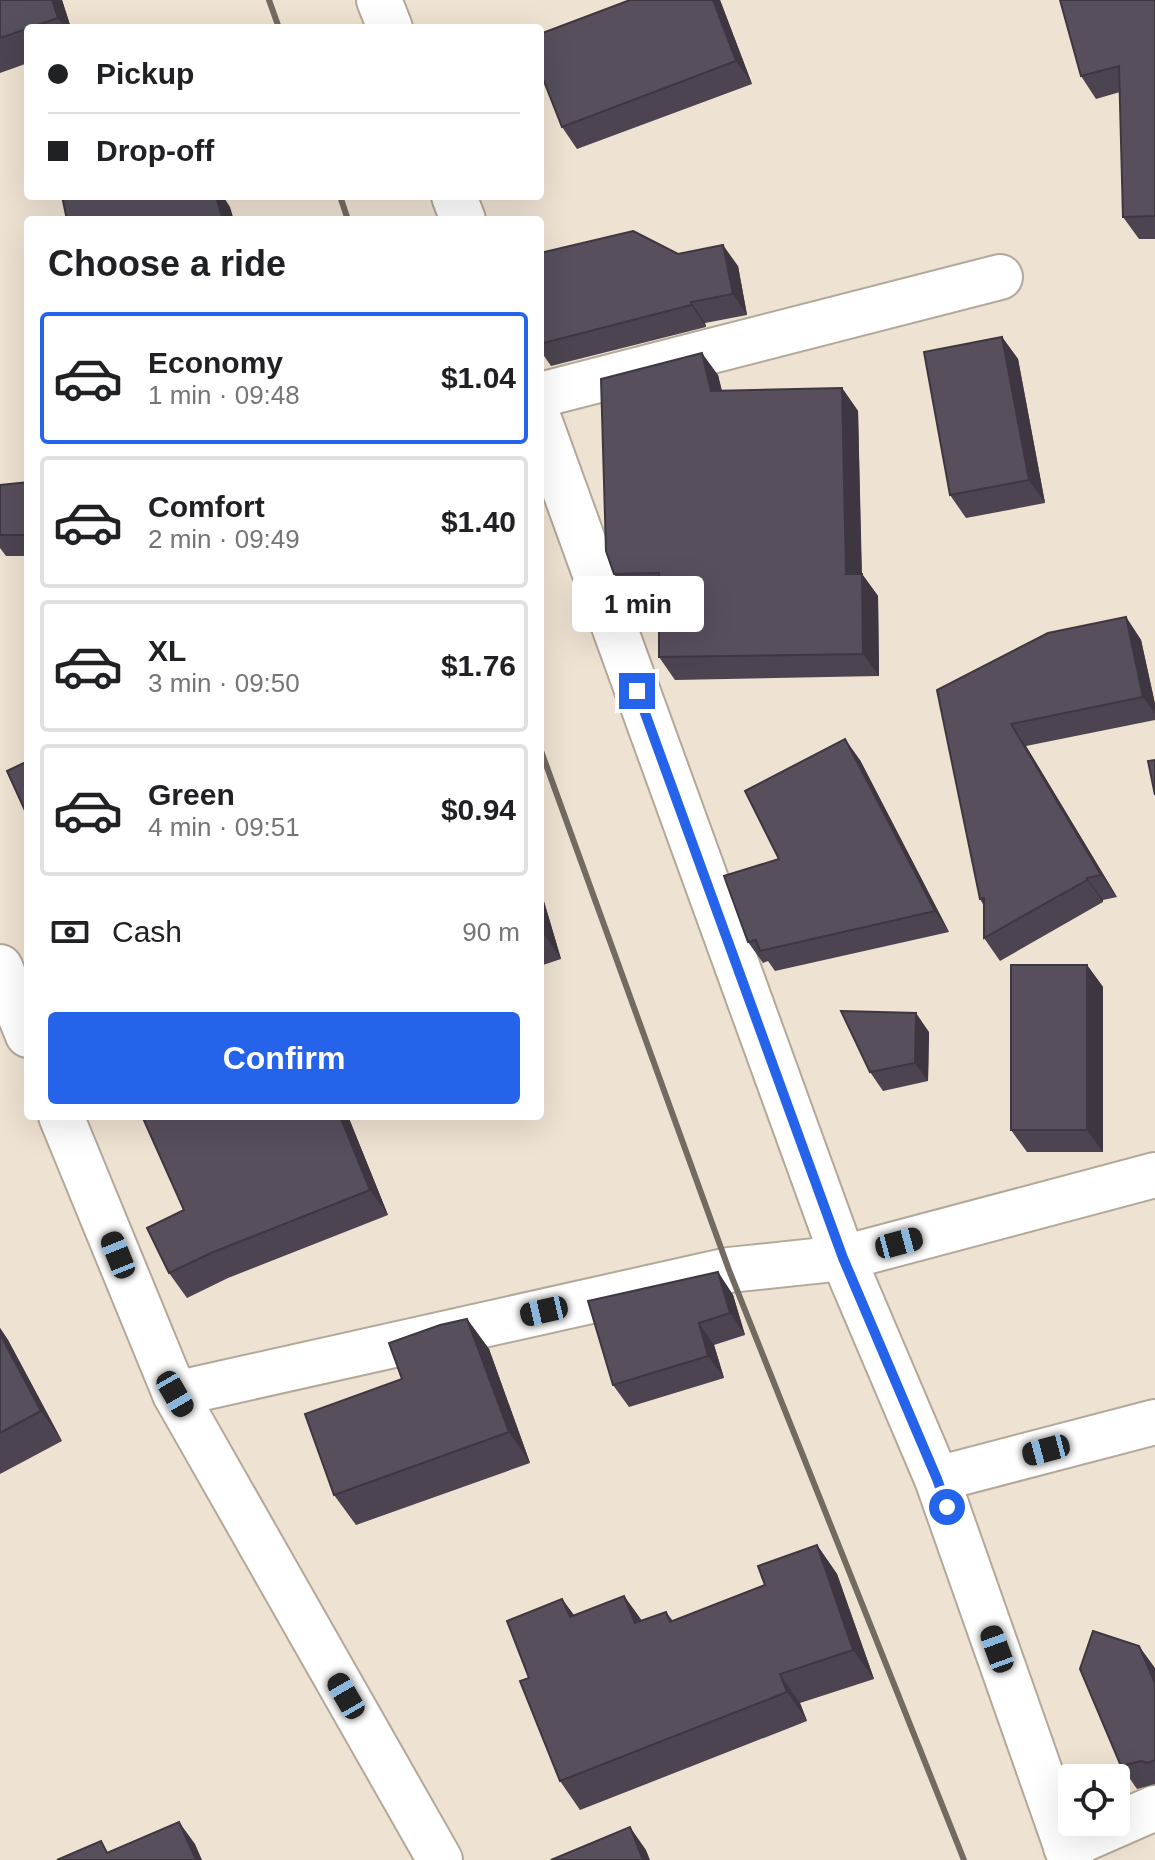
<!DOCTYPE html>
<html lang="en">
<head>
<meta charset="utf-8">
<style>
  body { margin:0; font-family:Arial,sans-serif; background:#f6f6f6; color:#202124; height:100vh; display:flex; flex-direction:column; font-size:30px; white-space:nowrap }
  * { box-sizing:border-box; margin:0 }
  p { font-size:26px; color:#757577 }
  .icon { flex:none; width:44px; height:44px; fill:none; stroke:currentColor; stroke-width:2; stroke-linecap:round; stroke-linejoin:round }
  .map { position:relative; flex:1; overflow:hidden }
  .side { position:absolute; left:24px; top:216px; width:520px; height:904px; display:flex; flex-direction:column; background:#fff; border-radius:8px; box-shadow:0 8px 32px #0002 }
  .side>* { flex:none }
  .guide { position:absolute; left:24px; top:24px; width:520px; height:176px; border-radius:8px; box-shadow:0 8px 32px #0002; display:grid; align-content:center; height:176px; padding:0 24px; background:#fff }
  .controls { position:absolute; left:1058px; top:1764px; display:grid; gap:16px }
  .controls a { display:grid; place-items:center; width:72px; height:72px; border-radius:8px; background:#fff; box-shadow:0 8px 32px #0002; font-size:40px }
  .end { position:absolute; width:36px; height:36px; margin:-18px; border:10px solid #2563eb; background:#fff; box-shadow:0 0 0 4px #fff }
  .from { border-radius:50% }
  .bubble { position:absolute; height:56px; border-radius:8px; background:#fff; box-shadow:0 8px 32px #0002; font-size:26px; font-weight:700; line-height:56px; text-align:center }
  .car { position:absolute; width:24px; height:48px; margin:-24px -12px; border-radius:10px; box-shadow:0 0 6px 2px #0007; background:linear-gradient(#222 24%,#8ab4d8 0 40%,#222 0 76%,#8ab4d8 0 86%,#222 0) }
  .guide b { display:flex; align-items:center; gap:28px; height:76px; font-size:30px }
  .guide b+b { border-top:2px solid #e0e0e0 }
  .guide i { width:20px; height:20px; background:#202124 }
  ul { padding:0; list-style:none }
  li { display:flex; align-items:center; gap:24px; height:132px; margin:0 16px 12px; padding:0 8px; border:4px solid #e0e0e0; border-radius:8px }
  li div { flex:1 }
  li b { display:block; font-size:30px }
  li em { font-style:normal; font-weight:700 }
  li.current { border-color:#2563eb }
  li>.icon { width:72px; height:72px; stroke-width:1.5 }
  h2 { padding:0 24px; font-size:36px; line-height:96px }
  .pay { display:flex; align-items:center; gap:20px; height:88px; padding:0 24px; font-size:30px }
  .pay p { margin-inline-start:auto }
  .cta { display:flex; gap:16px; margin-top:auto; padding:16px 24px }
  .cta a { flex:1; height:92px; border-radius:8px; background:#2563eb; color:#fff; font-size:32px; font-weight:700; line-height:92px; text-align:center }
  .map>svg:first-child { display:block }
</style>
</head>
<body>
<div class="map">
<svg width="1155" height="1860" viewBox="0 0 1155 1860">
  <rect width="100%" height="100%" fill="#eee2d2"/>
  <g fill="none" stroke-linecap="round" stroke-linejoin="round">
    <g stroke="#b3a899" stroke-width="48">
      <g id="minor">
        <polyline points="379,0 390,28"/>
        <polyline points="454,196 463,220"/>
        <polyline points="540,395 1000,277"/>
        <polyline points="540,422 843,1258 937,1479 1071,1860"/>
        <polyline points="0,967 28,1035"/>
        <polyline points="61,1116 175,1394 440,1860"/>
        <polyline points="175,1394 729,1270 843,1258 1155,1175"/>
        <polyline points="937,1479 1155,1422"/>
        <polyline points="1066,1847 1155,1808"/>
      </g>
    </g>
    <use href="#minor" stroke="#fff" stroke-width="44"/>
    <g stroke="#726b61" stroke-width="6">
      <polyline points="269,0 279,28"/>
      <polyline points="340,196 348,220"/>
      <polyline points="540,748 729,1270 964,1860"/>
    </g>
  </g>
  <g fill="#4c4450">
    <polygon points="0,0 62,0 71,28 28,28 28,63 0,73"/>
    <polygon points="720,0 752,84 577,149 562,127"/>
    <polygon points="1155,0 1155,239 1139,239 1123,217 1120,92 1096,99 1081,76"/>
    <polygon points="540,253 678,254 738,266 747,315 705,323 706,327 551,366 540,350"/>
    <polygon points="1002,337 1018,359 1045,503 966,518 950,495"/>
    <polygon points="718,375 722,391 842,388 858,411 862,574 878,596 879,676 675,680 659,657 659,596 630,597 614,574"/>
    <polygon points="28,482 28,556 6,556 0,548 0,485"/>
    <polygon points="1126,617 1141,640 1155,704 1155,720 1026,746 1117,897 1103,900 1103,902 1000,961 984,938 984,906 980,899 937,690"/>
    <polygon points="860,760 949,932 775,971 768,961 763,963 748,942 779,859"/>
    <polygon points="540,888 561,959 540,966"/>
    <polygon points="1087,965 1103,987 1103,1152 1027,1152 1011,1130"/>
    <polygon points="929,1032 928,1081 883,1091 870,1072"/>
    <polygon points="348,1116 388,1215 228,1278 187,1298 169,1273 184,1210"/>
    <polygon points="718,1272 733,1295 745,1335 714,1345 724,1378 629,1407 613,1385"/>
    <polygon points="467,1319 489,1349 530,1463 356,1525 334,1495 402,1379"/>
    <polygon points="0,1328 8,1340 62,1441 0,1474"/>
    <polygon points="817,1545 837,1574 874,1679 800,1703 807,1721 580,1810 560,1781 529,1678 562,1599 574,1615 624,1596 642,1621 666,1612 673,1621 765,1585"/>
    <polygon points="1155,1668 1155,1784 1137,1789 1121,1766"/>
  </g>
  <g fill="#3e3741">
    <polygon points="52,0 62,0 71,28 65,28 58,18"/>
    <polygon points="713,0 720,0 752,84 736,61"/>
    <polygon points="216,196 223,196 230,207 234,220 223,220"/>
    <polygon points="723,245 738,266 747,315 733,294"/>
    <polygon points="691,302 705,323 706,327 691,305"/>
    <polygon points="1002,337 1018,359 1045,503 1029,480"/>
    <polygon points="702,353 718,375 727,414 711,391"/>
    <polygon points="842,388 858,411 862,596 846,574"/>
    <polygon points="862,574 878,596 879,676 863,654"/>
    <polygon points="1126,617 1141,640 1155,704 1155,714 1143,697"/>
    <polygon points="1011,724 1026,746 1117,897 1101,875"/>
    <polygon points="845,739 860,760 949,932 935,911"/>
    <polygon points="1087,878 1103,900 1103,902 1087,880"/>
    <polygon points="540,888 561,959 544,934 540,922"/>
    <polygon points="1087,965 1103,987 1103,1152 1087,1130"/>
    <polygon points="916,1013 929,1032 928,1081 915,1063"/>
    <polygon points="340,1116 348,1116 388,1215 370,1190"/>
    <polygon points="718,1272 733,1295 745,1335 730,1313"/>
    <polygon points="467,1319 489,1349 530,1463 509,1432"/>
    <polygon points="699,1323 714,1345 724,1378 708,1356"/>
    <polygon points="0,1328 8,1340 62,1441 41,1411 0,1334"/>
    <polygon points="817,1545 837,1574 874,1679 853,1650"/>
    <polygon points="624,1596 645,1625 635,1623"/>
    <polygon points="562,1599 583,1628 570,1617"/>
    <polygon points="1139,1646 1155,1668 1155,1683"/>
    <polygon points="780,1674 800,1703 807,1721 787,1692"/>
    <polygon points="179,1822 195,1844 202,1860 196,1860"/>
    <polygon points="630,1827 646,1850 650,1860 643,1860"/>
  </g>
  <g fill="#584f5d" stroke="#3e3741" stroke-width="2">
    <polygon points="0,0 52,0 58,18 0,38"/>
    <polygon points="630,0 713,0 736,61 562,127 540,71 540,34"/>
    <polygon points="1060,0 1155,0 1155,216 1123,217 1119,66 1081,76"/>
    <polygon points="62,196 152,196 153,198 159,196 216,196 223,220 67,220"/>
    <polygon points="633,231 678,254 723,245 733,294 691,302 691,305 540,344 540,253"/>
    <polygon points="1002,337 1029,480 950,495 924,352"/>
    <polygon points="702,353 711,391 842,388 846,574 862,574 863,654 659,657 659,573 614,574 606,551 601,379"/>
    <polygon points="28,482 28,535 0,535 0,485"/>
    <polygon points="1126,617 1143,697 1011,724 1101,875 1087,878 1087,880 984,938 984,898 980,899 937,690 1048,633"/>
    <polygon points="845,739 935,911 760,951 756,940 748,942 724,876 779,859 745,791"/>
    <polygon points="1155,760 1155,795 1148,761"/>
    <polygon points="28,761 28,817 7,771"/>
    <polygon points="540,922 544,934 540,935"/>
    <rect x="1011" y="965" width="76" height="165"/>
    <polygon points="841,1011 916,1013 915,1063 870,1072"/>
    <polygon points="142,1116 340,1116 370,1190 211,1253 169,1273 147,1228 184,1210"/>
    <polygon points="718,1272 730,1313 699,1323 708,1356 613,1385 588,1301"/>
    <polygon points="467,1319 509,1432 334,1495 305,1414 402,1379 389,1343 440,1325"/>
    <polygon points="0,1334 41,1411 0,1433"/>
    <polygon points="817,1545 853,1650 780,1674 787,1692 560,1781 520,1681 529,1678 507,1621 562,1599 570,1617 624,1596 635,1623 666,1612 670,1622 765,1585 758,1566"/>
    <polygon points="1093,1631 1139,1646 1155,1683 1155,1760 1148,1763 1141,1761 1121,1766 1080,1669"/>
    <polygon points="179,1822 196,1860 57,1860 101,1841 107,1853"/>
    <polygon points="630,1827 643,1860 551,1860"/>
  </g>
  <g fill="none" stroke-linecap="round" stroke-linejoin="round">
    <polyline stroke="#2563eb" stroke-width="10" points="637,691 843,1258 937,1479 947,1507"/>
  </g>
</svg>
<div class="controls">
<a><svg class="icon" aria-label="locate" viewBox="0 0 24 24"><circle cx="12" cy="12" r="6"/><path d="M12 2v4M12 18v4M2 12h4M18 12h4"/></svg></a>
</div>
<i class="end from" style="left:947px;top:1507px"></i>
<i class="end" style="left:637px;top:691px"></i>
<div class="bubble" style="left:572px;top:576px;width:132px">1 min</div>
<i class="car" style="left:899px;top:1243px;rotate:75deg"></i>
<i class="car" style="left:118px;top:1255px;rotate:338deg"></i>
<i class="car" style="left:544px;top:1311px;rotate:257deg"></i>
<i class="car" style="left:175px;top:1394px;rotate:150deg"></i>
<i class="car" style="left:1046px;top:1450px;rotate:255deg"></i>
<i class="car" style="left:997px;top:1649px;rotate:340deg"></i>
<i class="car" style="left:346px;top:1696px;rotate:330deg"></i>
<div class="guide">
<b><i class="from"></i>Pickup</b>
<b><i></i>Drop-off</b>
</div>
<section class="side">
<h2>Choose a ride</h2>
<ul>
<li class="current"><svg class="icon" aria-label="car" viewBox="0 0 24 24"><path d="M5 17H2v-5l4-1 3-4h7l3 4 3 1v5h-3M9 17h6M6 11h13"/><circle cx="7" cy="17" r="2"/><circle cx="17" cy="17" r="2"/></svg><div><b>Economy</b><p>1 min · 09:48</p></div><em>$1.04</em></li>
<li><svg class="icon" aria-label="car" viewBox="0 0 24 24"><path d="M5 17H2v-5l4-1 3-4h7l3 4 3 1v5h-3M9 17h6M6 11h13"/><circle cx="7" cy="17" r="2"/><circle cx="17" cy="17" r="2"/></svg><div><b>Comfort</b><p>2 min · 09:49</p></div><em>$1.40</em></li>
<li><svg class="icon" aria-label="car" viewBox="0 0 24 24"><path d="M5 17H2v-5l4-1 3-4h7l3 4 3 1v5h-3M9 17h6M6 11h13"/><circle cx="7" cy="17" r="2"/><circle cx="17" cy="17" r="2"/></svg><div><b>XL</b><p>3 min · 09:50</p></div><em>$1.76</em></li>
<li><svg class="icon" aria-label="car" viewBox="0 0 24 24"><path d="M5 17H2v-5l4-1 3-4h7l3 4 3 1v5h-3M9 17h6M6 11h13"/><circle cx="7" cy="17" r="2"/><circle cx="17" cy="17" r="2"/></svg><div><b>Green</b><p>4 min · 09:51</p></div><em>$0.94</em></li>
</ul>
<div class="pay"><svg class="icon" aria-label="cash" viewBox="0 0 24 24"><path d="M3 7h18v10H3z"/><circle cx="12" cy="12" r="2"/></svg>Cash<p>90 m</p></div>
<div class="cta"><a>Confirm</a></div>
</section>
</div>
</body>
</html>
